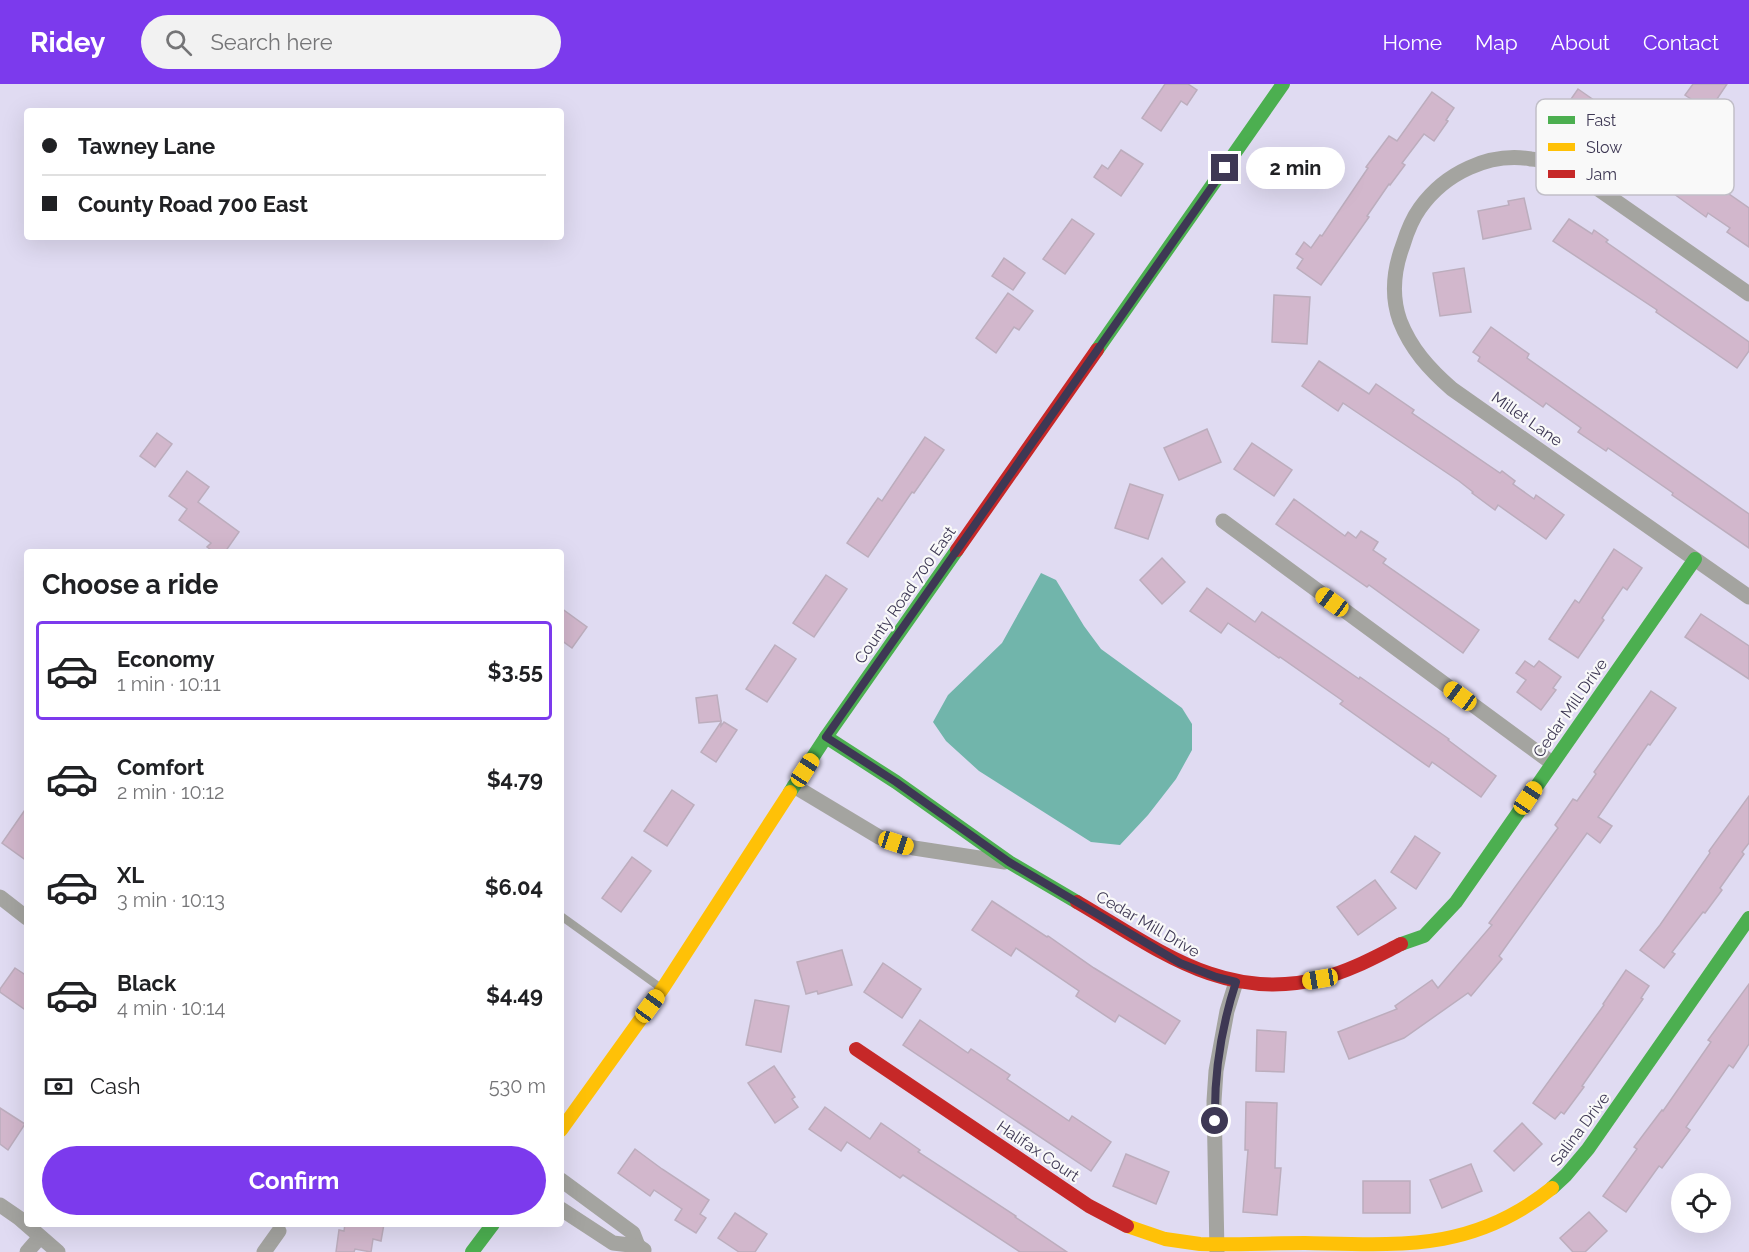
<!DOCTYPE html>
<html lang="en">
<head>
<meta charset="utf-8">
<style>
  body { margin:0; font-family:Raleway,sans-serif; background:#f2f2f2; color:#202124; height:100vh; display:flex; flex-direction:column; font-size:22px; white-space:nowrap }
  * { box-sizing:border-box; margin:0 }
  p { font-size:20px; color:#757577 }
  .icon { flex:none; width:33px; height:33px; fill:none; stroke:currentColor; stroke-width:2; stroke-linecap:round; stroke-linejoin:round }
  .map { position:relative; flex:1; overflow:hidden }
  .drawer { position:absolute; left:24px; top:465px; width:540px; height:678px; display:flex; flex-direction:column; background:#fff; border-radius:6px; box-shadow:0 6px 24px #0002 }
  .drawer>* { flex:none }
  .banner { position:absolute; left:24px; top:24px; width:540px; height:132px; border-radius:6px; box-shadow:0 6px 24px #0002; display:grid; align-content:center; height:132px; padding:0 18px; background:#fff }
  .buttons { position:absolute; left:1671px; top:1089px; display:grid; gap:12px }
  .buttons a { display:grid; place-items:center; width:60px; height:60px; border-radius:50%; background:#fff; box-shadow:0 6px 24px #0002; font-size:30px }
  .end { position:absolute; width:27px; height:27px; margin:-14px; border:8px solid #3e3854; background:#fff; box-shadow:0 0 0 3px #fff }
  .from { border-radius:50% }
  .bubble { position:absolute; height:42px; border-radius:21px; background:#fff; box-shadow:0 6px 24px #0002; font-size:20px; font-weight:700; line-height:42px; text-align:center }
  .car { position:absolute; width:18px; height:36px; margin:-18px -9px; border-radius:8px; box-shadow:0 0 4px 2px #0007; background:linear-gradient(#f5c518 24%,#345 0 40%,#f5c518 0 76%,#345 0 86%,#f5c518 0) }
  .banner b { display:flex; align-items:center; gap:21px; height:57px; font-size:22px }
  .banner b+b { border-top:2px solid #e0e0e0 }
  .banner i { width:15px; height:15px; background:#202124 }
  ul { padding:0; list-style:none }
  li { display:flex; align-items:center; gap:18px; height:99px; margin:0 12px 9px; padding:0 6px; border:3px solid transparent; border-radius:6px }
  li div { flex:1 }
  li b { display:block; font-size:22px }
  li em { font-style:normal; font-weight:700 }
  li.selected { border-color:#7c3aed }
  li>.icon { width:54px; height:54px; stroke-width:1.5 }
  h2 { padding:0 18px; font-size:27px; line-height:72px }
  .pay { display:flex; align-items:center; gap:15px; height:66px; padding:0 18px; font-size:22px }
  .pay p { margin-inline-start:auto }
  .button { display:flex; gap:12px; margin-top:auto; padding:12px 18px }
  .button a { flex:1; height:69px; border-radius:36px; background:#7c3aed; color:#fff; font-size:24px; font-weight:700; line-height:69px; text-align:center }
  header { display:flex; align-items:center; gap:36px; box-sizing:border-box; height:84px; padding:0 30px; background:#7c3aed; color:#fff }
  header strong { font-size:28px }
  nav { display:flex; gap:33px; margin-inline-start:auto; font-size:21px }
  .search { width:420px; height:54px; background:#f2f2f2; display:flex; align-items:center; gap:15px; box-sizing:border-box; padding:0 21px; border-radius:33px; color:#757577; font-size:22px }
  .map>svg:first-child { display:block }
</style>
</head>
<body>
<header>
<strong>Ridey</strong>
<div class="search"><svg class="icon" aria-label="search" viewBox="0 0 24 24"><circle cx="10" cy="10" r="6"/><path d="M15 15l6 6"/></svg>Search here</div>
<nav><a>Home</a><a>Map</a><a>About</a><a>Contact</a></nav>
</header>
<div class="map">
<svg width="1749" height="1168" viewBox="0 0 1749 1168">
  <rect width="100%" height="100%" fill="#e0dbf2"/>
  <polygon fill="#71b5ab" points="1041,489 1056,496 1084,542 1101,565 1182,624 1192,640 1192,666 1176,695 1148,731 1120,761 1091,758 979,687 946,657 933,638 948,611 1002,559"/>
  <g fill="#d2b7cc" stroke="#bcadbd" stroke-width="1.5">
    <polygon points="1165,0 1188,0 1197,6 1187,21 1181,17 1161,47 1142,34"/>
    <polygon points="1693,0 1727,0 1709,27 1685,11"/>
    <polygon points="1578,5 1749,124 1749,163 1727,148 1730,144 1708,129 1706,133 1674,110 1677,107 1656,92 1653,95 1621,73 1624,69 1601,53 1598,58 1566,36 1568,32 1562,28"/>
    <polygon points="1432,8 1454,24 1446,36 1448,37 1434,57 1424,50 1402,79 1405,81 1390,101 1389,100 1367,132 1369,133 1321,201 1297,184 1303,175 1296,170 1304,158 1311,164 1320,151 1322,152 1368,84 1366,83 1389,52 1397,57"/>
    <polygon points="1121,66 1143,80 1121,112 1094,93 1102,81 1108,85"/>
    <polygon points="1524,114 1531,145 1483,155 1478,127 1509,121 1508,117"/>
    <polygon points="1072,135 1094,150 1065,190 1043,175"/>
    <polygon points="1569,135 1592,150 1594,146 1608,156 1606,158 1749,258 1749,267 1737,284 1656,228 1657,226 1553,157"/>
    <polygon points="1004,174 1025,189 1013,206 992,192"/>
    <polygon points="1464,184 1471,228 1440,232 1433,189"/>
    <polygon points="1008,209 1033,227 1019,246 1014,243 996,269 976,254"/>
    <polygon points="1274,211 1310,213 1307,260 1272,258"/>
    <polygon points="1491,243 1529,270 1527,274 1749,430 1749,464 1672,411 1673,409 1608,364 1606,367 1578,348 1581,344 1546,319 1543,323 1478,277 1480,273 1473,268"/>
    <polygon points="1319,277 1369,310 1376,300 1414,326 1412,329 1500,389 1502,387 1515,397 1513,400 1534,415 1536,411 1564,431 1546,455 1498,421 1495,426 1472,409 1473,408 1459,397 1343,319 1338,327 1302,302"/>
    <polygon points="1207,345 1221,378 1179,396 1164,364"/>
    <polygon points="157,349 172,360 155,383 140,372"/>
    <polygon points="925,353 944,366 914,409 912,408 868,473 847,459 878,414 882,417"/>
    <polygon points="1252,359 1292,386 1274,412 1234,385"/>
    <polygon points="187,387 209,403 198,418 239,448 225,468 214,468 207,463 211,459 179,436 187,425 169,412"/>
    <polygon points="1130,400 1163,411 1148,455 1115,444"/>
    <polygon points="1294,415 1345,452 1348,448 1356,454 1361,447 1378,458 1373,466 1386,475 1383,479 1479,546 1463,569 1369,501 1367,503 1276,440"/>
    <polygon points="1614,465 1642,484 1627,506 1623,503 1602,534 1604,536 1578,574 1549,555 1575,516 1579,519"/>
    <polygon points="1162,474 1185,498 1162,520 1140,496"/>
    <polygon points="826,491 847,505 814,553 793,539"/>
    <polygon points="1207,504 1255,538 1262,528 1359,595 1360,593 1449,655 1448,656 1496,692 1481,713 1432,678 1429,683 1340,620 1343,617 1280,573 1279,574 1228,539 1221,549 1190,527"/>
    <polygon points="561,524 587,543 572,564 561,556"/>
    <polygon points="1701,530 1749,562 1749,595 1685,553"/>
    <polygon points="775,561 796,575 767,618 746,605"/>
    <polygon points="1525,577 1534,583 1539,577 1561,593 1553,604 1556,606 1541,626 1517,608 1526,596 1516,589"/>
    <polygon points="1651,607 1676,624 1650,661 1648,660 1598,733 1612,742 1600,759 1587,749 1499,872 1502,875 1471,912 1468,909 1404,954 1349,975 1338,948 1397,925 1395,922 1432,896 1438,904 1492,841 1489,839 1558,744 1555,741 1573,715 1577,717 1596,690 1594,688"/>
    <polygon points="717,611 721,637 699,639 696,614"/>
    <polygon points="721,638 721,642 724,638 737,646 716,678 701,668"/>
    <polygon points="672,706 694,721 667,762 644,747"/>
    <polygon points="1749,712 1749,759 1742,768 1744,770 1720,804 1722,806 1705,829 1703,828 1672,868 1675,870 1664,884 1640,866 1660,841 1710,769 1709,767"/>
    <polygon points="27,723 27,777 2,759"/>
    <polygon points="1415,752 1440,769 1416,805 1391,788"/>
    <polygon points="632,773 651,787 621,828 602,814"/>
    <polygon points="1375,796 1396,824 1358,851 1337,823"/>
    <polygon points="992,817 1047,853 1048,852 1094,884 1180,937 1165,960 1119,931 1115,938 1076,912 1079,907 1016,864 1011,872 972,846"/>
    <polygon points="842,866 852,901 818,910 817,907 806,910 797,878"/>
    <polygon points="883,879 921,905 902,934 864,908"/>
    <polygon points="15,884 27,892 27,927 0,908 0,905"/>
    <polygon points="1626,886 1649,902 1641,914 1643,915 1582,1002 1584,1003 1564,1030 1561,1028 1555,1035 1533,1019 1604,921 1603,920"/>
    <polygon points="1749,900 1749,960 1733,984 1729,981 1686,1043 1690,1046 1662,1084 1659,1082 1626,1128 1603,1112 1637,1065 1634,1063 1662,1026 1663,1027 1711,958 1708,956"/>
    <polygon points="755,916 789,922 781,968 746,961"/>
    <polygon points="920,936 968,969 971,965 1010,991 1007,995 1069,1037 1072,1032 1111,1058 1091,1087 903,961"/>
    <polygon points="1257,946 1286,948 1284,988 1256,987"/>
    <polygon points="774,982 795,1013 792,1015 798,1023 775,1039 748,999"/>
    <polygon points="1246,1018 1277,1019 1275,1084 1281,1084 1277,1131 1243,1128 1248,1066 1245,1066"/>
    <polygon points="825,1023 870,1055 881,1039 920,1066 918,1068 1016,1132 1015,1133 1067,1168 1020,1168 903,1091 900,1094 847,1058 841,1067 809,1045"/>
    <polygon points="0,1024 25,1040 8,1066 0,1060"/>
    <polygon points="1522,1039 1542,1060 1514,1087 1494,1067"/>
    <polygon points="635,1065 662,1085 709,1116 700,1130 706,1134 696,1149 675,1136 682,1125 654,1106 650,1112 618,1089"/>
    <polygon points="1126,1070 1169,1088 1156,1120 1113,1102"/>
    <polygon points="1471,1080 1482,1107 1442,1124 1430,1096"/>
    <rect x="1363" y="1097" width="47" height="32"/>
    <polygon points="1589,1128 1607,1147 1585,1168 1573,1168 1560,1154"/>
    <polygon points="735,1129 767,1150 755,1168 739,1168 718,1154"/>
    <polygon points="345,1140 384,1140 381,1157 373,1155 371,1168 355,1165 354,1168 336,1168 339,1146 344,1147"/>
  </g>
  <g fill="none" stroke-linecap="round" stroke-linejoin="round">
    <polyline stroke="#a4a4a0" stroke-width="8" points="561,832 661,904"/>
    <g stroke="#a4a4a0" stroke-width="15">
      <path d="M 1749,210 L 1571,86 C 1558,81 1545,76 1531,75 C 1489,68 1445,89 1420,124 C 1412,135 1407,148 1403,161 C 1394,185 1391,212 1400,237 C 1411,265 1429,285 1452,305 L 1749,513"/>
      <polyline points="1223,437 1552,679"/>
      <polyline points="794,702 879,753 914,764 1005,778"/>
      <polyline points="0,813 27,834"/>
      <polyline points="561,1096 633,1149 638,1162"/>
      <polyline points="0,1121 19,1134 58,1168"/>
      <polyline points="561,1125 613,1159 638,1162 644,1166"/>
      <polyline points="27,1168 40,1153"/>
      <polyline points="264,1168 279,1147"/>
      <polyline points="1217,1168 1214,1017 1216,987 1227,927 1236,898"/>
    </g>
    <g stroke="#4caf50" stroke-width="14">
      <polyline points="1097,266 1283,0"/>
      <polyline points="826,653 896,698 1009,778 1077,818"/>
      <polyline points="790,708 826,653 957,466"/>
      <polyline points="1401,860 1424,852 1456,818 1695,475"/>
      <polyline points="1552,1104 1566,1091 1588,1065 1749,834"/>
      <polyline points="472,1168 493,1140"/>
    </g>
    <g stroke="#ffc107" stroke-width="14">
      <polyline points="561,1046 663,904 790,708"/>
      <path d="M 1127,1142 L 1165,1155 L 1200,1160 C 1235,1161 1270,1159 1305,1159 C 1400,1161 1473,1168 1552,1104"/>
    </g>
    <g stroke="#c62828" stroke-width="14">
      <polyline points="957,466 1097,266"/>
      <path d="M 1077,818 C 1156,864 1224,920 1322,894 C 1350,887 1375,873 1401,860"/>
      <polyline points="856,965 1089,1122 1127,1142"/>
    </g>
  </g>
  <g fill="none" stroke-linecap="round" stroke-linejoin="round">
    <path stroke="#3e3854" stroke-width="8" d="M 1215,1037 C 1214,989 1221,944 1236,898 L 1216,893 L 1180,879 L 1009,778 L 896,698 L 826,653 L 1225,84"/>
  </g>
  <g text-anchor="middle" dominant-baseline="central" stroke-width="4.5" stroke-linejoin="round" paint-order="stroke">
    <g font-size="16" fill="#3e3854" stroke="#f9f9f9">
      <text transform="translate(1527 335) rotate(35)">Millet Lane</text>
      <text transform="translate(905 511) rotate(-55)">County Road 700 East</text>
      <text transform="translate(1570 624) rotate(-55)">Cedar Mill Drive</text>
      <text transform="translate(1148 840) rotate(30)">Cedar Mill Drive</text>
      <text transform="translate(1580 1045) rotate(-53)">Salina Drive</text>
      <text transform="translate(1038 1067) rotate(34)">Halifax Court</text>
    </g>
  </g>
  <rect x="1536" y="15" width="198" height="96" rx="9" fill="#f9f9f9" stroke="#c1bfc8" stroke-width="1.5"/>
  <rect x="1548" y="32" width="27" height="8" fill="#4caf50"/>
  <rect x="1548" y="59" width="27" height="8" fill="#ffc107"/>
  <rect x="1548" y="86" width="27" height="8" fill="#c62828"/>
  <g font-size="16" fill="#3e3854">
    <text x="1586" y="42">Fast</text>
    <text x="1586" y="69">Slow</text>
    <text x="1586" y="96">Jam</text>
  </g>
</svg>
<div class="buttons">
<a><svg class="icon" aria-label="locate" viewBox="0 0 24 24"><circle cx="12" cy="12" r="6"/><path d="M12 2v4M12 18v4M2 12h4M18 12h4"/></svg></a>
</div>
<i class="end from" style="left:1215px;top:1037px"></i>
<i class="end" style="left:1225px;top:84px"></i>
<div class="bubble" style="left:1246px;top:63px;width:99px">2 min</div>
<i class="car" style="left:1332px;top:518px;rotate:306deg"></i>
<i class="car" style="left:1460px;top:612px;rotate:306deg"></i>
<i class="car" style="left:805px;top:686px;rotate:33deg"></i>
<i class="car" style="left:1528px;top:714px;rotate:34deg"></i>
<i class="car" style="left:896px;top:759px;rotate:108deg"></i>
<i class="car" style="left:1320px;top:895px;rotate:260deg"></i>
<i class="car" style="left:650px;top:922px;rotate:36deg"></i>
<div class="banner">
<b><i class="from"></i>Tawney Lane</b>
<b><i></i>County Road 700 East</b>
</div>
<section class="drawer">
<h2>Choose a ride</h2>
<ul>
<li class="selected"><svg class="icon" aria-label="car" viewBox="0 0 24 24"><path d="M5 17H2v-5l4-1 3-4h7l3 4 3 1v5h-3M9 17h6M6 11h13"/><circle cx="7" cy="17" r="2"/><circle cx="17" cy="17" r="2"/></svg><div><b>Economy</b><p>1 min · 10:11</p></div><em>$3.55</em></li>
<li><svg class="icon" aria-label="car" viewBox="0 0 24 24"><path d="M5 17H2v-5l4-1 3-4h7l3 4 3 1v5h-3M9 17h6M6 11h13"/><circle cx="7" cy="17" r="2"/><circle cx="17" cy="17" r="2"/></svg><div><b>Comfort</b><p>2 min · 10:12</p></div><em>$4.79</em></li>
<li><svg class="icon" aria-label="car" viewBox="0 0 24 24"><path d="M5 17H2v-5l4-1 3-4h7l3 4 3 1v5h-3M9 17h6M6 11h13"/><circle cx="7" cy="17" r="2"/><circle cx="17" cy="17" r="2"/></svg><div><b>XL</b><p>3 min · 10:13</p></div><em>$6.04</em></li>
<li><svg class="icon" aria-label="car" viewBox="0 0 24 24"><path d="M5 17H2v-5l4-1 3-4h7l3 4 3 1v5h-3M9 17h6M6 11h13"/><circle cx="7" cy="17" r="2"/><circle cx="17" cy="17" r="2"/></svg><div><b>Black</b><p>4 min · 10:14</p></div><em>$4.49</em></li>
</ul>
<div class="pay"><svg class="icon" aria-label="cash" viewBox="0 0 24 24"><path d="M3 7h18v10H3z"/><circle cx="12" cy="12" r="2"/></svg>Cash<p>530 m</p></div>
<div class="button"><a>Confirm</a></div>
</section>
</div>
</body>
</html>
